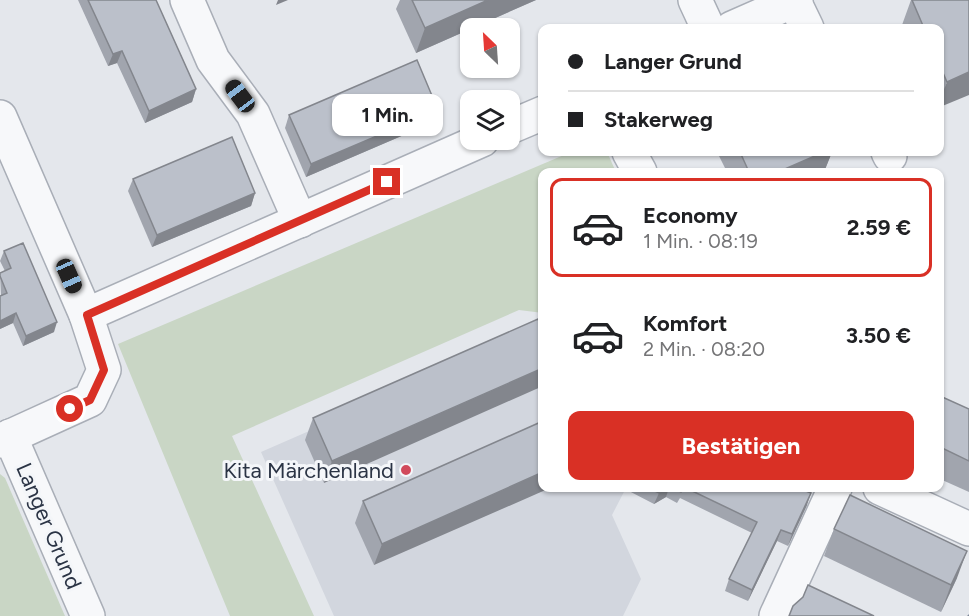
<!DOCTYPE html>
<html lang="de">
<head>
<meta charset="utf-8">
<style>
  body { margin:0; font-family:Figtree,sans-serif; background:#f2f2f2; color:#202124; height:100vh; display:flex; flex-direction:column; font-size:22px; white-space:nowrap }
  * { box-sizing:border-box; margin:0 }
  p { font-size:20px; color:#757577 }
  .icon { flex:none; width:33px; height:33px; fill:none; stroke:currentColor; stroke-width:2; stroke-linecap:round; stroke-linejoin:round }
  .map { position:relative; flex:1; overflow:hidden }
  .side { position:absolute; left:538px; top:168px; width:406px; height:324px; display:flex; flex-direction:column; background:#fff; border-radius:12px; box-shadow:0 2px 4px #0004 }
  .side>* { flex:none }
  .top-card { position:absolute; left:538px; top:24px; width:406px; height:132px; border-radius:12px; box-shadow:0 2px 4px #0004; display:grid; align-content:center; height:132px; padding:0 30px; background:#fff }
  .needle { width:39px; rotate:335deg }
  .tools { position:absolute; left:460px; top:18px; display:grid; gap:12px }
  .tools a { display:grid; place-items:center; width:60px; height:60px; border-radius:12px; background:#fff; box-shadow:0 2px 4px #0004; font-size:30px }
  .end { position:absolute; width:27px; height:27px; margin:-14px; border:8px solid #d93025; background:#fff; box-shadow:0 0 0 3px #fff }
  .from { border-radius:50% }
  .bubble { position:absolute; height:42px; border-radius:12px; background:#fff; box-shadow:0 2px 4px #0004; font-size:20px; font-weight:700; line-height:42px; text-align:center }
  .car { position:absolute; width:18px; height:36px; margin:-18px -9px; border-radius:8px; box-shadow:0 0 4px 2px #0007; background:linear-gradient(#222 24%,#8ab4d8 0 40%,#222 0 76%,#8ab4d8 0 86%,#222 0) }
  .top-card b { display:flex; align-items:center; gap:21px; height:57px; font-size:22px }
  .top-card b+b { border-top:2px solid #e0e0e0 }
  .top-card i { width:15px; height:15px; background:#202124 }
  ul { padding:10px 0 0; list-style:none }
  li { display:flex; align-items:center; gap:18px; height:99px; margin:0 12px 9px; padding:0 18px; border:3px solid transparent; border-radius:12px }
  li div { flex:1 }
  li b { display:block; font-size:22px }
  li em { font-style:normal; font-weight:700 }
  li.active { border-color:#d93025 }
  li>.icon { width:54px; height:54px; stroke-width:1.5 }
  .cta { display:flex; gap:12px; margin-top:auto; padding:12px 30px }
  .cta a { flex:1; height:69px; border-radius:12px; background:#d93025; color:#fff; font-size:24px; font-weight:700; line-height:69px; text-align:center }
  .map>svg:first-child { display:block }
</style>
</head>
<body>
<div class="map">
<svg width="969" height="616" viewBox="0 0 969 616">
  <rect width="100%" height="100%" fill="#e4e7ec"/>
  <polygon fill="#d2d6de" points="531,334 543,335 543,488 626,488 612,515 641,579 623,616 334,616 261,452"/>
  <g fill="#c9d6c5">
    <polygon points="571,152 607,152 616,172 543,172 543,313 519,310 232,436 314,616 230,616 118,344"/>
    <polygon points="0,474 5,478 65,616 0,616"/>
  </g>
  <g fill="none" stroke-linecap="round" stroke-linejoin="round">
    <g stroke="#a9aeb7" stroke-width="36">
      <g id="minor">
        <polyline points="187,0 213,60 253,114 300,221"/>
        <polyline points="695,0 708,28"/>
        <polyline points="794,1 807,28"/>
        <polyline points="732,28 796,0"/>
        <polyline points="0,117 86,315 104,370 90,400 0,441"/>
        <polyline points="510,127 543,113"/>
        <polyline points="629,152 640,172"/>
        <polyline points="888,152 890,156"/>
        <polyline points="86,315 482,140"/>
        <polyline points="10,436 88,616"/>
        <polyline points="880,488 969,529"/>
        <polyline points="776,616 835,488"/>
      </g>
    </g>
    <use href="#minor" stroke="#f7f8fa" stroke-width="33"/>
    <polyline stroke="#7d8696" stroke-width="1.5" points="968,616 969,615"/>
  </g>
  <g fill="#a1a5ae">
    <polygon points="78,0 156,0 196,89 192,102 145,123 117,63 108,66"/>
    <polygon points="400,0 536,0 416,53 396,9"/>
    <polygon points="911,0 969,0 940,107 940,28 903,28 902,25"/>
    <polygon points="438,110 434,122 306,177 285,128 289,115"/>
    <polygon points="717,152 832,152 824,172 727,172"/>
    <polygon points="133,179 255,193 251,206 152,247 128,191"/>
    <polygon points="4,251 54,332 23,346 13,323 0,329 0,296 1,296 0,273 5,271 0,261"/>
    <polygon points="543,331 324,483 305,440 313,418"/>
    <polygon points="940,396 969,409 969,492 940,479"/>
    <polygon points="543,421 374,565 355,523 363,501"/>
    <polygon points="628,488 798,488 807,505 788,546 777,541 748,601 725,591 729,579 752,533 680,498 677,503 666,497 654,504 627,490"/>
    <polygon points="834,529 957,578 941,612 824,556"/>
  </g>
  <g fill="#83868d">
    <polygon points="278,0 288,0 276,5"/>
    <polygon points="488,0 536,0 416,53 425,28"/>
    <polygon points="122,51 117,63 108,66 113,54"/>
    <polygon points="969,72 969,95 940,107 940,99 947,82"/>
    <polygon points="196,89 192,102 145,123 149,111"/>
    <polygon points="438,110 434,122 306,177 311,164"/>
    <polygon points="824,152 832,152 824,172 778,172"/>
    <polygon points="255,193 251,206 152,247 157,235"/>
    <polygon points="16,313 13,323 0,329 0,321"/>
    <polygon points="57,322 54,332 23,346 26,336"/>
    <polygon points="543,368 543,386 324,483 332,461"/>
    <polygon points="543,472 543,488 550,488 374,565 382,544"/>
    <polygon points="667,488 669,488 666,497 654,504 659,493"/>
    <polygon points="811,493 807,505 788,546 792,534"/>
    <polygon points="781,530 777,541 748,601 752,590"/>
    <polygon points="967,551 957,578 941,612 951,585"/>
  </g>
  <g fill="#bbc0ca" stroke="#83868d" stroke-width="1.5">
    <polygon points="88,0 156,0 196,89 149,111 122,51 113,54"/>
    <polygon points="412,0 488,0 425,28"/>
    <polygon points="912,0 969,0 969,72 947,82 940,66 940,28 924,28"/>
    <polygon points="417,60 438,110 311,164 289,115"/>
    <polygon points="232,137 255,193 157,235 133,179"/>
    <polygon points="740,152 824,152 778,172 749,172"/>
    <polygon points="23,243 57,322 26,336 16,313 0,321 0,296 7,293 0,276 0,273 11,268 4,251"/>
    <polygon points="538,319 543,331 543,368 332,461 313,418"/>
    <polygon points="940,396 969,409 969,461 940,447"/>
    <polygon points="543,421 543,472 382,544 363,501"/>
    <polygon points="648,488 667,488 659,493"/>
    <polygon points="673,488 683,488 681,492"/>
    <polygon points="686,488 798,488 811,493 792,534 781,530 752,590 729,579 757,522"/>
    <polygon points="850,495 967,551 951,585 834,529"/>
    <polygon points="808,585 874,616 789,616 793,606 803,597"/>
  </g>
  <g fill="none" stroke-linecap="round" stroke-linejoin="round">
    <polyline stroke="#d93025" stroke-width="8" points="70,409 90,400 104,370 87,315 387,182"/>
  </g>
  <circle fill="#d1495b" stroke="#f4f6f9" stroke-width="2" cx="406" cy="470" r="6"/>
  <g text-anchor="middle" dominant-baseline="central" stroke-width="6" stroke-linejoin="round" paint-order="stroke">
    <g font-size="22" fill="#2b3445" stroke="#f4f6f9" text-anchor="end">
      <text x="394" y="470">Kita Märchenland</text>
    </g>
    <g font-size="22" fill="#2b3445" stroke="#f4f6f9">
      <text transform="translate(49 526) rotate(67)">Langer Grund</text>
    </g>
  </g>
</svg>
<div class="tools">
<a><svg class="needle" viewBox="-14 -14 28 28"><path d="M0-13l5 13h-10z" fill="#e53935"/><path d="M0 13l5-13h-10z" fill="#757577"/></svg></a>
<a><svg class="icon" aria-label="layers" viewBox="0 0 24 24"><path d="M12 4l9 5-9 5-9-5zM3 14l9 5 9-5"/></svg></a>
</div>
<i class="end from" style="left:70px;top:409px"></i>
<i class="end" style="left:387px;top:182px"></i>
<div class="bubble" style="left:332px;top:94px;width:111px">1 Min.</div>
<i class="car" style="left:240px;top:96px;rotate:323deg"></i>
<i class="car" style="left:69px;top:276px;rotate:156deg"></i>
<div class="top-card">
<b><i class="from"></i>Langer Grund</b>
<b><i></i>Stakerweg</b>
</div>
<section class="side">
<ul>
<li class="active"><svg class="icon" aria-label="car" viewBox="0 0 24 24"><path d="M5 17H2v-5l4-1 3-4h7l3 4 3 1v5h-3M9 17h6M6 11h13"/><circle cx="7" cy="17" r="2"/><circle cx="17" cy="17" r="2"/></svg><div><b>Economy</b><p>1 Min. · 08:19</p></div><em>2.59 €</em></li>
<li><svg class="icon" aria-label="car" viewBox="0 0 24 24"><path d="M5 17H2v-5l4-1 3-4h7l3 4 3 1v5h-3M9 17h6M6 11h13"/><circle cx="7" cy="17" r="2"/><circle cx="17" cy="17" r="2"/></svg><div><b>Komfort</b><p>2 Min. · 08:20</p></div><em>3.50 €</em></li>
</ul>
<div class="cta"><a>Bestätigen</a></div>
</section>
</div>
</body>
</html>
